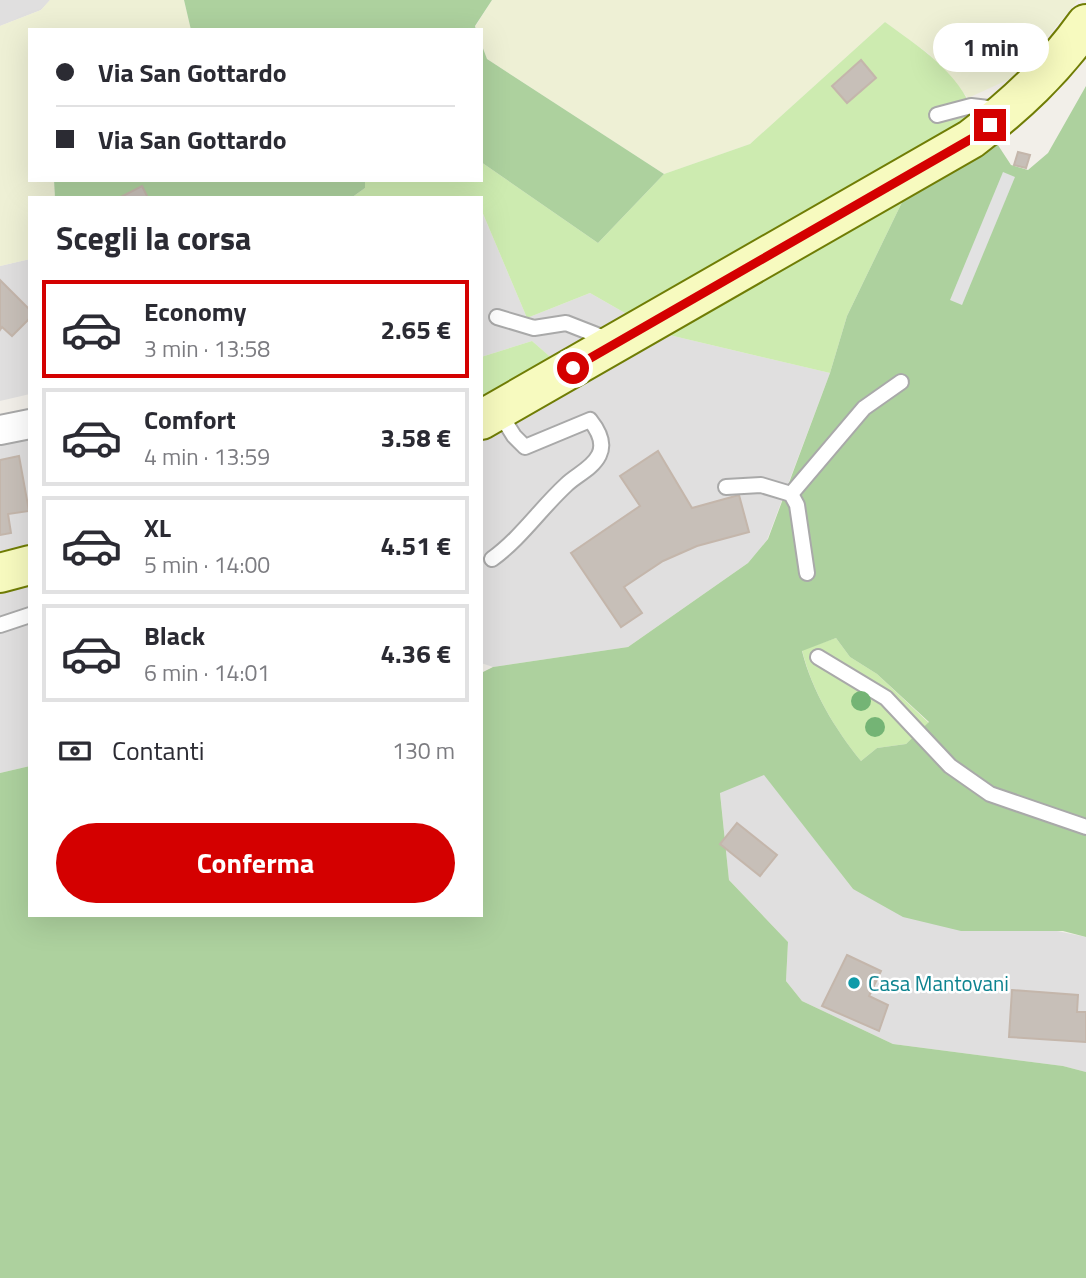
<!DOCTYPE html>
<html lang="it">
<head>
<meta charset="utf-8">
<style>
  body { margin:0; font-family:"Titillium Web",sans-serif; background:#f7f7f7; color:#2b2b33; height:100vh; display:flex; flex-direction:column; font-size:26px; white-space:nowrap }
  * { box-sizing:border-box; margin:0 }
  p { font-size:23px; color:#7c7c81 }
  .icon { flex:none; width:38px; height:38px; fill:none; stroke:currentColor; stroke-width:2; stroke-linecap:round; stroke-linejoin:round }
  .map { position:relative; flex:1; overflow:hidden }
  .sheet { position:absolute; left:28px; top:196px; width:455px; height:721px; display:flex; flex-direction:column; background:#fff; border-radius:0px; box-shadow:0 7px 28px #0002 }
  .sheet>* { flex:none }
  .hud { position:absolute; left:28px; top:28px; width:455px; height:154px; border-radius:0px; box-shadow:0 7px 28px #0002; display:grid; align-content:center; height:154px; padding:0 28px; background:#fff }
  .end { position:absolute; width:32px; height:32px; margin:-16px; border:9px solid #d40000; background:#fff; box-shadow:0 0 0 4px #fff }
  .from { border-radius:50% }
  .bubble { position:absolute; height:49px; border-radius:24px; background:#fff; box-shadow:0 7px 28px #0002; font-size:23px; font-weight:700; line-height:49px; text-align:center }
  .hud b { display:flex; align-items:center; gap:24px; height:66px; font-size:26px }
  .hud b+b { border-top:2px solid #e1e1e2 }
  .hud i { width:18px; height:18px; background:#2b2b33 }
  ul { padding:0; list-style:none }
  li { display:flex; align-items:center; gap:21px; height:98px; margin:0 14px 10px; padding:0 14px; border:4px solid #e1e1e2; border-radius:0px }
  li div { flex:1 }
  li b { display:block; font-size:26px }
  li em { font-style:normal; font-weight:700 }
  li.active { border-color:#d40000 }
  li>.icon { width:63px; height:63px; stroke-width:1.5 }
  h2 { padding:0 28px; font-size:32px; line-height:84px }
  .pay { display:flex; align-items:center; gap:18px; height:77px; padding:0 28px; font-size:26px }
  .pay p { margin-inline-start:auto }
  .primary-button { display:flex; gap:14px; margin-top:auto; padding:14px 28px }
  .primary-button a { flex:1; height:80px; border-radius:42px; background:#d40000; color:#fff; font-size:28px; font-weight:700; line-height:80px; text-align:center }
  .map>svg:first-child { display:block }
</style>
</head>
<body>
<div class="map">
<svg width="1086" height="1278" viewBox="0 0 1086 1278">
  <rect width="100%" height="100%" fill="#f2efe9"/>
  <g fill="#e0dfdf">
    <polygon points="0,0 50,0 41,10 0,26"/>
    <polygon points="481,209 527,318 590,293 632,317 555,361 532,341 481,357"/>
    <polygon points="30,259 30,394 0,401 0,266"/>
    <polygon points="665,334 830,373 767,540 748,563 628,647 493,667 481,663 481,440"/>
    <polygon points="30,421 30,550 0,556 0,428"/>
    <polygon points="30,583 30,766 0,773 0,591"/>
    <polygon points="764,774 853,889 1086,937 1086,1072 1063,1066 893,1044 802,1001 786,981 788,942 729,880 720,792"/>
  </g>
  <g fill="#eef0d5">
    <polygon points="50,0 184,0 191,30 30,30 30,180 54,180 55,198 30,198 30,259 0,266 0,26 41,10"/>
    <polygon points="492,0 1078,0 1014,77 968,98 929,54 885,22 750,144 664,174 487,59 481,43 481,30 475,27"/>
  </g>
  <g fill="#cdebb0">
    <path d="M 885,22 C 918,46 960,73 973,113 L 959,126 L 632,317 L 590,293 L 527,318 L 481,209 L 481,198 L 351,198 L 365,188 L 365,180 L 481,180 L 481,162 L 598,243 L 664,174 L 750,144 Z"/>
    <polygon points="905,196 847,316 830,373 665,334"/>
    <polygon points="532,341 555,361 481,405 481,357"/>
    <path d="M 836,638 L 850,657 L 877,674 L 929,723 L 906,744 L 877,748 L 861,761 C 835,729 812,691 802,650 Z"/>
  </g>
  <g fill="#add19e" fill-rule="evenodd">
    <polygon points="184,0 492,0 475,26 476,30 191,30"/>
    <polygon points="481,43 487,59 664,174 598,243 481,162"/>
    <path d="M 1086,86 L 1086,937 L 1063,931 L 961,931 L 903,917 L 853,889 L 764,775 L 720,793 L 729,880 L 788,942 L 786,981 L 802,1001 L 893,1044 L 1063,1066 L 1086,1072 L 1086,1278 L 0,1278 L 0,773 L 30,766 L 30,915 L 481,915 L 481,673 L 493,667 L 628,647 L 748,563 L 768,539 L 830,373 L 847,316 L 905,196 L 994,139 L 1011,165 L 1028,170 L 1048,153 ZM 836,638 L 850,657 L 877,674 L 929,722 L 906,744 L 877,748 L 861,761 C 835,729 812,691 802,651 Z"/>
    <polygon points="54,180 365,180 365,188 351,198 55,198"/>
  </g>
  <polygon fill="#e2e2e2" points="1003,172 1015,177 962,305 950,300"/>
  <g fill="#c7bfb8" stroke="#c4b6ab" stroke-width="2">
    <polygon points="861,60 876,78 847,103 832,86"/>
    <polygon points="1018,152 1030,155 1026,168 1014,165"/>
    <polygon points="142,186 148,198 119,198"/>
    <polygon points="0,280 30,310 30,318 12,336 2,327 0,330"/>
    <polygon points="658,451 692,508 739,495 749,532 697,546 663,561 624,587 642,613 621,627 571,553 640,506 620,476"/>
    <polygon points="19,456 29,511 8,514 11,533 0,535 0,460"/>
    <polygon points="737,823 777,855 760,876 720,844"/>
    <polygon points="847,955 881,971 869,996 888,1005 879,1031 822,1006"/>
    <polygon points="1012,990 1078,995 1077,1012 1086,1012 1086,1042 1009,1037"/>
  </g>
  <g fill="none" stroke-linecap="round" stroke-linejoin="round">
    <g stroke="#a9a9a9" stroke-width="18">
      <g id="lane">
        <polyline points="937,115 971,106 997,109"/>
        <polyline points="497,317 534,328 566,323 612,341"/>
        <polyline points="726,487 761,485 791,494 797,505 807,573"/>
        <polyline points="791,494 864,408 901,382"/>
        <path d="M 492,559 C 521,538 540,509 566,485 C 576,475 592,469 599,455 C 605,443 598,430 590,420 L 525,447 L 514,436 L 499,412"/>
        <polyline points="0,625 30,615"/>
        <polyline points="818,657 886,698 950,766 990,794 1086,827"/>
      </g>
    </g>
    <g stroke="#a9a9a9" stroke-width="32">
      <polyline id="street" points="0,430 30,424"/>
    </g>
    <g stroke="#707d05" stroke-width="42">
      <g id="secondary">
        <path d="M 481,420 L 971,139 C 1016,105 1053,70 1086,24"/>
        <polyline points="0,573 30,565"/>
      </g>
    </g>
    <use href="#lane" stroke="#fff" stroke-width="14"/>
    <use href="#street" stroke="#fff" stroke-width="28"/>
    <use href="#secondary" stroke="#f7fabf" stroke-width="38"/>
  </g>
  <g fill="#74b475">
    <circle cx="861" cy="701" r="10"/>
    <circle cx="875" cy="727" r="10"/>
  </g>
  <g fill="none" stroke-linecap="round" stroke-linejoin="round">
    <polyline stroke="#d40000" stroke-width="9" points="573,368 971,139 990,125"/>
  </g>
  <circle fill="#0f9aa8" stroke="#fff" stroke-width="2.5" cx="854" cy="983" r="7"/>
  <g text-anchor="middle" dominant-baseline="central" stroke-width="5" stroke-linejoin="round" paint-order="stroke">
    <g font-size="21" fill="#0d838f" stroke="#fff" text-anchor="start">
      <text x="868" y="983">Casa Mantovani</text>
    </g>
  </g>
</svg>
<i class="end from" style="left:573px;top:368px"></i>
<i class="end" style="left:990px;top:125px"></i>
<div class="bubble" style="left:933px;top:23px;width:116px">1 min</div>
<div class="hud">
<b><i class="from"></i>Via San Gottardo</b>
<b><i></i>Via San Gottardo</b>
</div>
<section class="sheet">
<h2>Scegli la corsa</h2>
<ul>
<li class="active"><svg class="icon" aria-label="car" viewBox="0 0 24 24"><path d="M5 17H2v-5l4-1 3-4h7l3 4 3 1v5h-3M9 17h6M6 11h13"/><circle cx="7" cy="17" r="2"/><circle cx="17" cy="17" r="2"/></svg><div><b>Economy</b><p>3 min · 13:58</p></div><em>2.65 €</em></li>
<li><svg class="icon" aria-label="car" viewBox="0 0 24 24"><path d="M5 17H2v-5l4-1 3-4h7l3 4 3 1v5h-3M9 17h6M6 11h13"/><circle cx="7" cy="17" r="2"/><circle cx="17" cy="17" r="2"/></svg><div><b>Comfort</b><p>4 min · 13:59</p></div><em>3.58 €</em></li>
<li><svg class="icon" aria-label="car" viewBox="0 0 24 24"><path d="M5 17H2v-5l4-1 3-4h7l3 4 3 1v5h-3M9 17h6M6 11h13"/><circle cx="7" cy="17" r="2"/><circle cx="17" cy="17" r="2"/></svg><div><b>XL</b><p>5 min · 14:00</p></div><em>4.51 €</em></li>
<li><svg class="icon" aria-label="car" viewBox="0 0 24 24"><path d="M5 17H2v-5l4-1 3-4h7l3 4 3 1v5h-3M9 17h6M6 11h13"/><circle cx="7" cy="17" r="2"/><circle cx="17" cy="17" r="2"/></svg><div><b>Black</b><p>6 min · 14:01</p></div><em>4.36 €</em></li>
</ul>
<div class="pay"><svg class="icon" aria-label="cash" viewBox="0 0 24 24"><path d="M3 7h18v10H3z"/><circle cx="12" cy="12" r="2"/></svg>Contanti<p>130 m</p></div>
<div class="primary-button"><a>Conferma</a></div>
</section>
</div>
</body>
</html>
